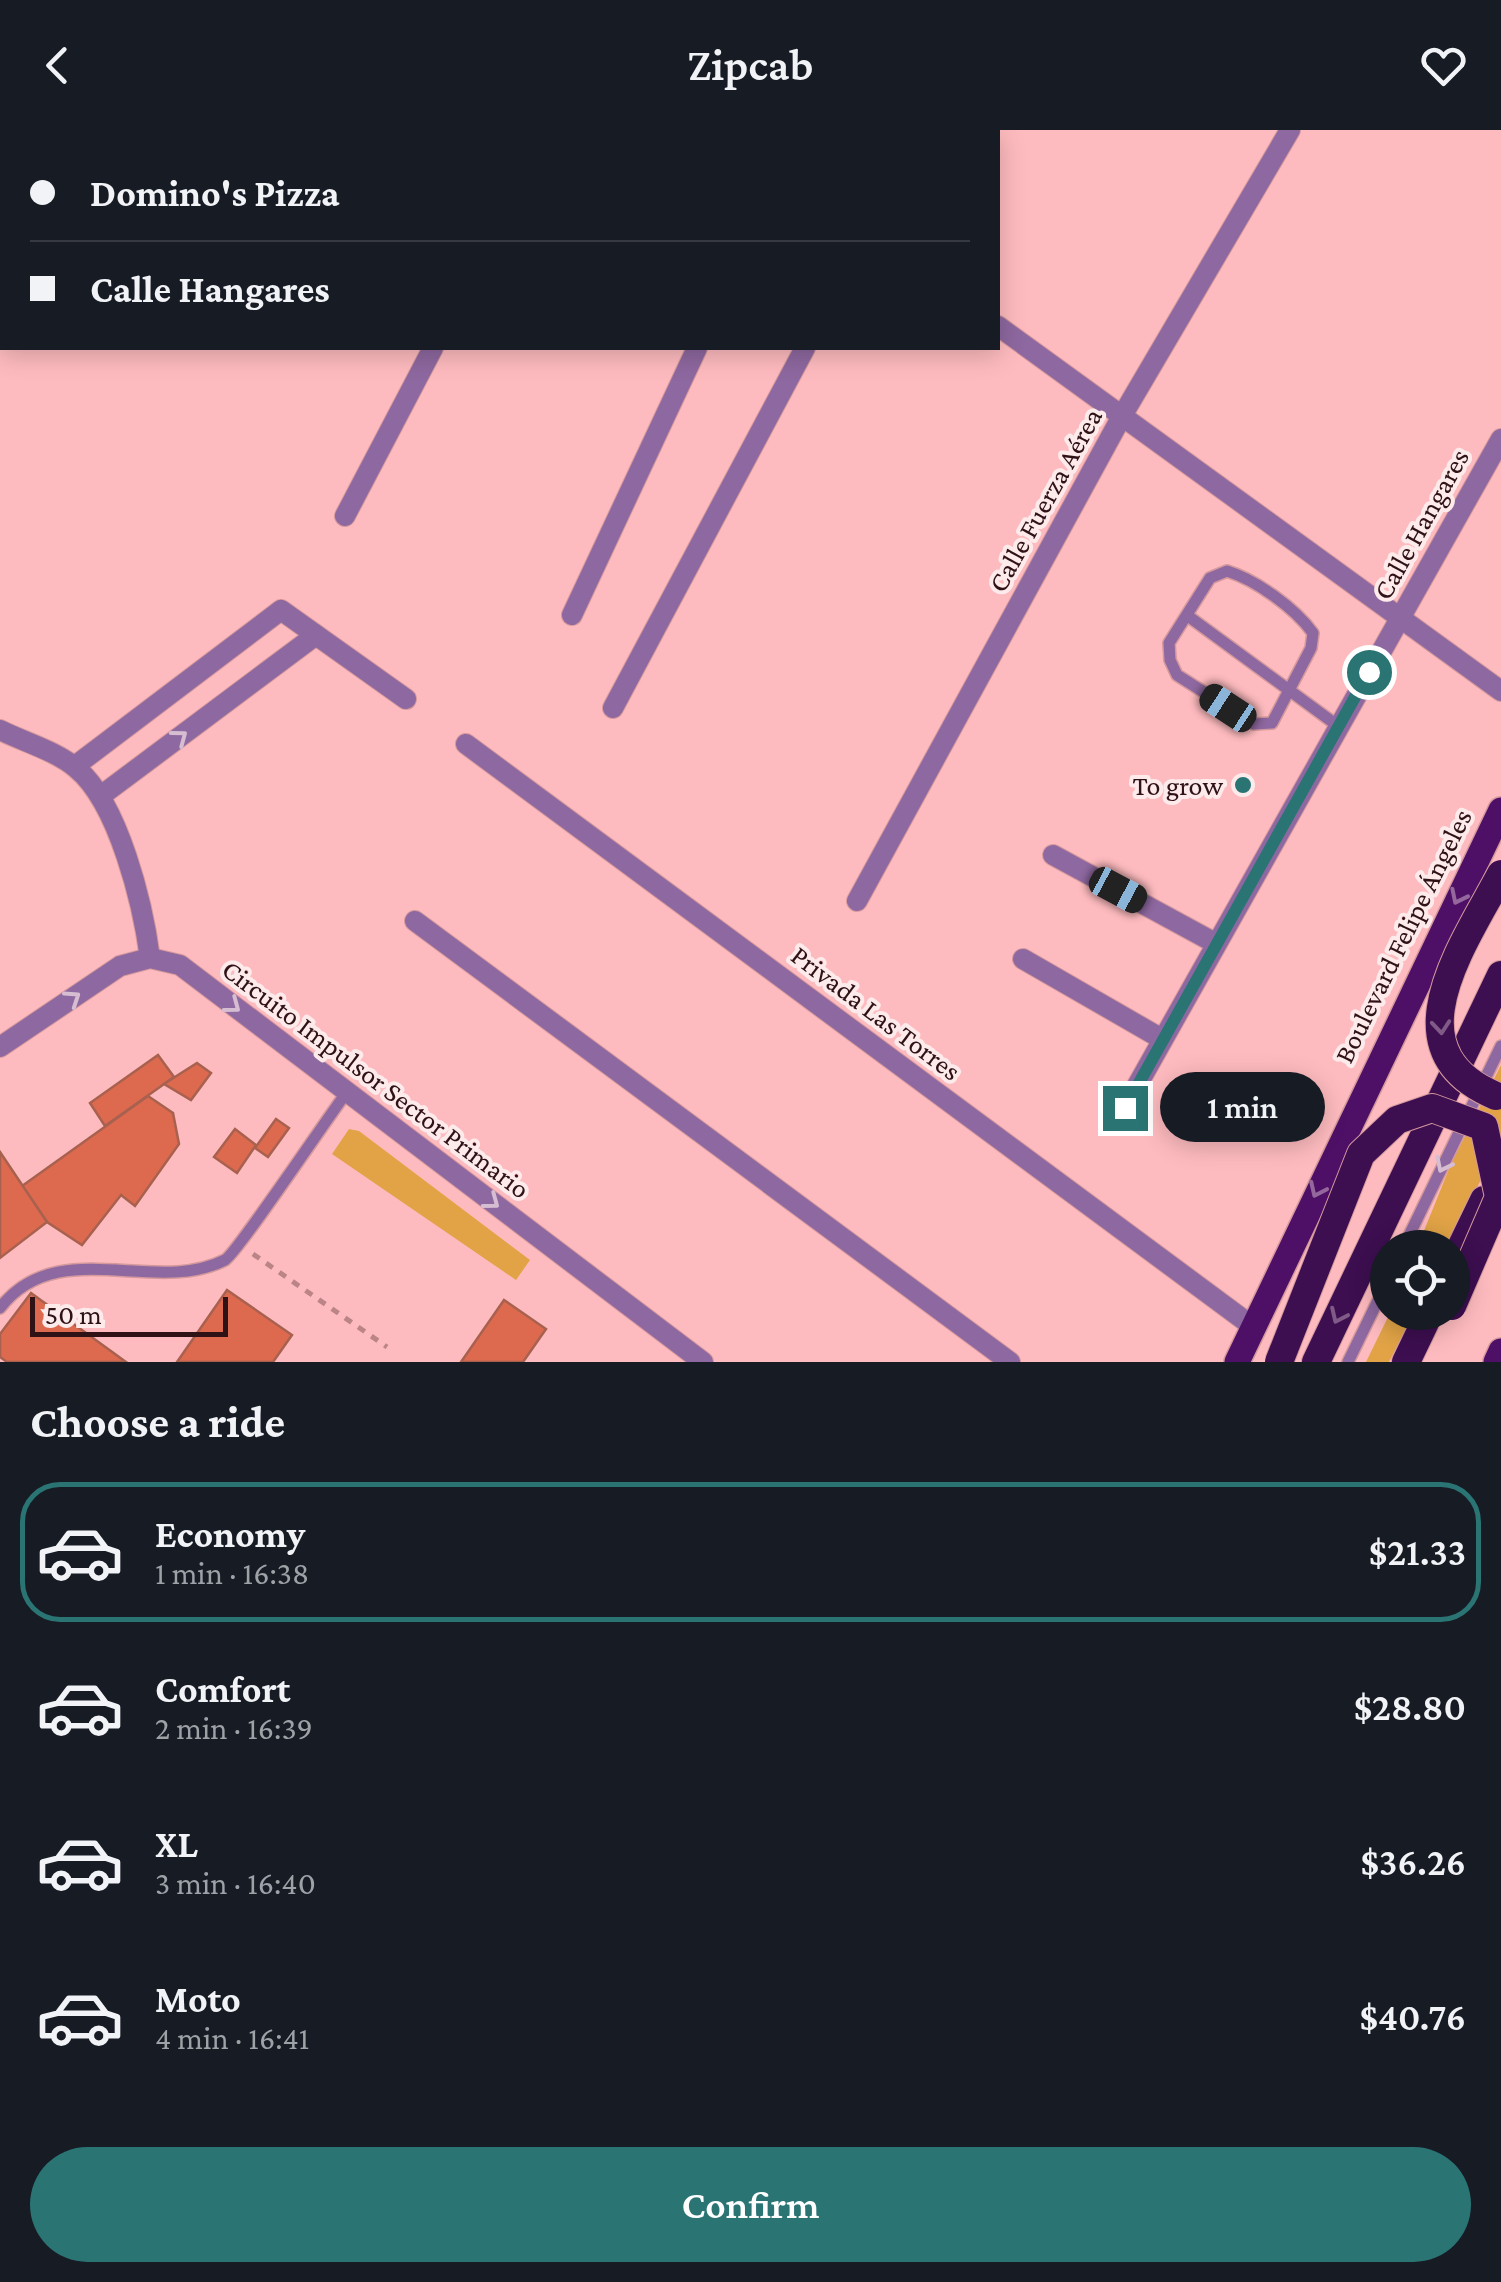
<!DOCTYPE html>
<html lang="en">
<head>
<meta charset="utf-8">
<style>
  body { margin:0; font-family:"Crimson Pro",serif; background:#242831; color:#f1f3f6; height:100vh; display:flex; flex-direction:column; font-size:38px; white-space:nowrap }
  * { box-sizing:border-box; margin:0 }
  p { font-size:32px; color:#9ea1a6 }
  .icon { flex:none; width:55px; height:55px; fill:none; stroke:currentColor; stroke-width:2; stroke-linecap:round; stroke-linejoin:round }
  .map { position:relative; height:1232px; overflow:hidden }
  .sheet { display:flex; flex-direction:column; background:#171b24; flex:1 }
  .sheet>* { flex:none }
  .hud { position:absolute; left:0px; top:0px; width:1000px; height:220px; box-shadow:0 5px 25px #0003; display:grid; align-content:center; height:220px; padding:0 30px; background:#171b24 }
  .fabs { position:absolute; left:1370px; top:1100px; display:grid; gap:20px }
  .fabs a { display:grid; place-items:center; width:100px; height:100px; border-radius:50%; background:#171b24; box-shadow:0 5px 25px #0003; font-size:50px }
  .scale { position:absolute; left:30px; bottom:25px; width:198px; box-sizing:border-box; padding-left:10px; border:5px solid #2f1215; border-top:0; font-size:28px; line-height:35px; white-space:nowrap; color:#2f1215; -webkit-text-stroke:8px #fdebec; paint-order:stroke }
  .end { position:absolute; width:45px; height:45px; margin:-22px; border:12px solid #2a7474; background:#fff; box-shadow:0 0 0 5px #fff }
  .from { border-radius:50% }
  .bubble { position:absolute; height:70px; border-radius:35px; background:#171b24; box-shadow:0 5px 25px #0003; font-size:32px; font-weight:600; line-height:70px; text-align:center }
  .car { position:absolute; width:30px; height:60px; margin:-30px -15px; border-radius:12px; box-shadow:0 0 8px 2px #0007; background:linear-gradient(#222 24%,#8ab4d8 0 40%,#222 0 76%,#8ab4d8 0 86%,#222 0) }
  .hud b { display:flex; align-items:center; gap:35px; height:95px; font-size:38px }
  .hud b+b { border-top:2px solid #363941 }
  .hud i { width:25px; height:25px; background:#f1f3f6 }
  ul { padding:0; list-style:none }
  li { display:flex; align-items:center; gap:30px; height:140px; margin:0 20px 15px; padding:0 10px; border:5px solid transparent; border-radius:40px }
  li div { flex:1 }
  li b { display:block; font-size:38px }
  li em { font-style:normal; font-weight:600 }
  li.on { border-color:#2a7474 }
  li>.icon { width:90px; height:90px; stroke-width:1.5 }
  h2 { padding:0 30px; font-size:45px; line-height:120px }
  .action { display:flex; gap:20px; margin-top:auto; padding:20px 30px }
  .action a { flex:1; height:115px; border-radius:60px; background:#2a7474; color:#fff; font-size:40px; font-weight:600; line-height:115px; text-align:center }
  header { display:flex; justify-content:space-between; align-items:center; height:130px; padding:0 30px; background:#171b24; font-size:45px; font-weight:600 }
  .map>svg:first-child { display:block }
</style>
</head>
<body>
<header><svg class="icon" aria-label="back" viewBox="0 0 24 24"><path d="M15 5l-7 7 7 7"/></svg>Zipcab<svg class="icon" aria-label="heart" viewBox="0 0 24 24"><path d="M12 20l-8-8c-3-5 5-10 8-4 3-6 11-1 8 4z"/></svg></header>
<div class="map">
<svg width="1501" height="1232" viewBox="0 0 1501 1232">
  <rect width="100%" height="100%" fill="#febbbf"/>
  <g fill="#e1a346">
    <polygon points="1501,935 1501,1010 1447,1117 1417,1118 1451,1034"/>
    <polygon points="349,999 359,1001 530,1130 516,1150 332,1024"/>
    <polygon points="1390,1183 1414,1183 1389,1232 1366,1232"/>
  </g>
  <g fill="#dd6a4f" stroke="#a8614f" stroke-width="2.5">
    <polygon points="158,925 174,947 105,996 90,973"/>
    <polygon points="197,933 211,943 191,970 164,954"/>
    <polygon points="148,966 173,983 179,1014 135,1076 121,1065 82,1115 47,1092 22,1056"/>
    <polygon points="276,989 289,998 268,1027 255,1018"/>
    <polygon points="235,999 256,1015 237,1043 214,1027"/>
    <polygon points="0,1022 47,1092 0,1128"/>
    <polygon points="227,1160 292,1205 273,1232 177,1232"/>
    <polygon points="31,1163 126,1232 7,1232 0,1227 0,1204"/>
    <polygon points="504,1170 546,1199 523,1232 461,1232"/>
  </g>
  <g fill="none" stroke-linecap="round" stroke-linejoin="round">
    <g stroke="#d5999d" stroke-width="14">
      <g id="service">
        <path d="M 1227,441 C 1256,450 1295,478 1313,503 L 1311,518 L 1272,593 L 1254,594 L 1177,545 L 1170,530 L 1169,513 L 1210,448 Z"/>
        <polyline points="1188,486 1338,596"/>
        <polyline points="1403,1118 1501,916"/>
        <path d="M 0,1178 C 57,1104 154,1166 225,1130 C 237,1123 330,984 347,962"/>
        <polyline points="1348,1232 1388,1150"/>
      </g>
    </g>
    <g stroke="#d5999d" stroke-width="22">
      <g id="minor">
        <polyline points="733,0 736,2"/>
        <polyline points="144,2 145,0"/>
        <polyline points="196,2 197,0"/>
        <polyline points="546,2 548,0"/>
        <polyline points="923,2 925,0"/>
        <polyline points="998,196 1501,561"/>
        <polyline points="345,386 433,218"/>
        <polyline points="572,485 697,218"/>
        <polyline points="613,578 805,218"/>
        <path d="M 0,600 C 24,612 56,621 76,638 C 119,673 143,775 150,828"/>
        <polyline points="466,614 1252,1196"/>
        <polyline points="75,636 281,480 406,569"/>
        <polyline points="102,665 316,505"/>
        <polyline points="1053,725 1215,813"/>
        <polyline points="857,771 1122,286 1290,0"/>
        <polyline points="415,791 1010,1232"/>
        <polyline points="1023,829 1162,909"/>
        <polyline points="0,917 120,836 150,828 180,835 703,1232"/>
        <polyline points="1125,977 1501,309"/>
      </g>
    </g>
    <g stroke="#d5999d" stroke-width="28">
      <g id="primary">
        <polyline points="1237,1232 1501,680"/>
        <polyline points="1496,1232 1501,1221"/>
      </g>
    </g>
    <g stroke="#d5999d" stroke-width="30">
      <g id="trunk">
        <polyline points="1452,1136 1484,1070"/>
        <polyline points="1316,1232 1501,845"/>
        <polyline points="1406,1232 1430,1182"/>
      </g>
    </g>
    <polyline stroke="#bb8588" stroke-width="5" stroke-dasharray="8 8" stroke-linecap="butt" points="253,1124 387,1217"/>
    <use href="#service" stroke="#8e68a0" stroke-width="11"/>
    <use href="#minor" stroke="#8e68a0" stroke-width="20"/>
    <use href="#primary" stroke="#4e1066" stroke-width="25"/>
    <use href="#trunk" stroke="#3d0e50" stroke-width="28"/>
    <g stroke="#d5999d" stroke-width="30" stroke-linecap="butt">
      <g id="trunk-bridge">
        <path d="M 1496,966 C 1386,920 1465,813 1501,744"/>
        <polyline points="1279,1232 1361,1024 1397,990 1432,978 1484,997 1499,1067 1452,1176"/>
      </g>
    </g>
    <use href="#trunk-bridge" stroke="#3d0e50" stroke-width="28"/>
  </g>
  <defs><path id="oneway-chevron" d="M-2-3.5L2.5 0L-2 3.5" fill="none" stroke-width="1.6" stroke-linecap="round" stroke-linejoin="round" transform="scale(2.5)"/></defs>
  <g stroke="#d6bdd1">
    <use href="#oneway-chevron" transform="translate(180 607) rotate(-37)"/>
    <use href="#oneway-chevron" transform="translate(73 868) rotate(-34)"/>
    <use href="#oneway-chevron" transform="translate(233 876) rotate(37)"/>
    <use href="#oneway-chevron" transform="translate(1443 1035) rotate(116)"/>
    <use href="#oneway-chevron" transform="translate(492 1072) rotate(37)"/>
  </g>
  <g stroke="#94689c">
    <use href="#oneway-chevron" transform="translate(1458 767) rotate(116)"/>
    <use href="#oneway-chevron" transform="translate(1317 1060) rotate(115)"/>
  </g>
  <g stroke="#805b87">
    <use href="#oneway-chevron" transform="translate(1441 897) rotate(85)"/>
    <use href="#oneway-chevron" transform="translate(1338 1186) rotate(115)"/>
  </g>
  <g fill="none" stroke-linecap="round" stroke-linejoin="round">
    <polyline stroke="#2a7474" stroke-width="12" points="1125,978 1369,542"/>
  </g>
  <circle fill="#2a7474" stroke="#fdebec" stroke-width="4" cx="1243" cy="655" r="10"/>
  <g text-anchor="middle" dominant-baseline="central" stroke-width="8" stroke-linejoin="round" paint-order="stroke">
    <g font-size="28" fill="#2f1215" stroke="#fdebec">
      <text transform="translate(1045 370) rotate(-61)">Calle Fuerza Aérea</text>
      <text transform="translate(1421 394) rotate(-61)">Calle Hangares</text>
      <text transform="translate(1403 806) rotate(-64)">Boulevard Felipe Ángeles</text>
      <text transform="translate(876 883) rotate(37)">Privada Las Torres</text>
      <text transform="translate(376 949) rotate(37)">Circuito Impulsor Sector Primario</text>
    </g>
    <g font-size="28" fill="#2f1215" stroke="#fdebec" text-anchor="end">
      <text x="1223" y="655">To grow</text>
    </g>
  </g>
</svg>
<div class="fabs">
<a><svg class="icon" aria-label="locate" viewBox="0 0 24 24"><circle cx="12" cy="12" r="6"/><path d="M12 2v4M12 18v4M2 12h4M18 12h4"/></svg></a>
</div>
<div class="scale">50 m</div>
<i class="end from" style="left:1369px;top:542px"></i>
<i class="end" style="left:1125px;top:978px"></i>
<div class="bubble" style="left:1160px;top:942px;width:165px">1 min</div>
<i class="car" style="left:1228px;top:578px;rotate:303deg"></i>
<i class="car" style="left:1118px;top:760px;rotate:118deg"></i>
<div class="hud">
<b><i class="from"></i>Domino's Pizza</b>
<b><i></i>Calle Hangares</b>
</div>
</div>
<section class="sheet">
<h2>Choose a ride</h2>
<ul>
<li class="on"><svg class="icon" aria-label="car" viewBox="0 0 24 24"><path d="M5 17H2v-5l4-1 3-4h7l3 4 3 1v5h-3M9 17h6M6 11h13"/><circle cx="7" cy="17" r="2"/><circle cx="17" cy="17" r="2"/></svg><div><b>Economy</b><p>1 min · 16:38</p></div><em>$21.33</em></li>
<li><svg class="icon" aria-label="car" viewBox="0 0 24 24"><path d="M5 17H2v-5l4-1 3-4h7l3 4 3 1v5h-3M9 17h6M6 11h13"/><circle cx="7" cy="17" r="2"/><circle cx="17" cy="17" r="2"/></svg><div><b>Comfort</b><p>2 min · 16:39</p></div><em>$28.80</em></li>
<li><svg class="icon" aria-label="car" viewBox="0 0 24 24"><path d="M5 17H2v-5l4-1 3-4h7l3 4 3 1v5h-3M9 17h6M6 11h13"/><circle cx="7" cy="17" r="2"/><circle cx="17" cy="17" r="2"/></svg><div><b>XL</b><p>3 min · 16:40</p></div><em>$36.26</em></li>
<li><svg class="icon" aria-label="car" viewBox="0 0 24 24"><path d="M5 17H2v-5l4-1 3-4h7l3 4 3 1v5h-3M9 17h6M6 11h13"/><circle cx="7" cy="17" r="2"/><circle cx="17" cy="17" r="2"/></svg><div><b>Moto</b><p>4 min · 16:41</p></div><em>$40.76</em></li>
</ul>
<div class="action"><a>Confirm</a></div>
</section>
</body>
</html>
